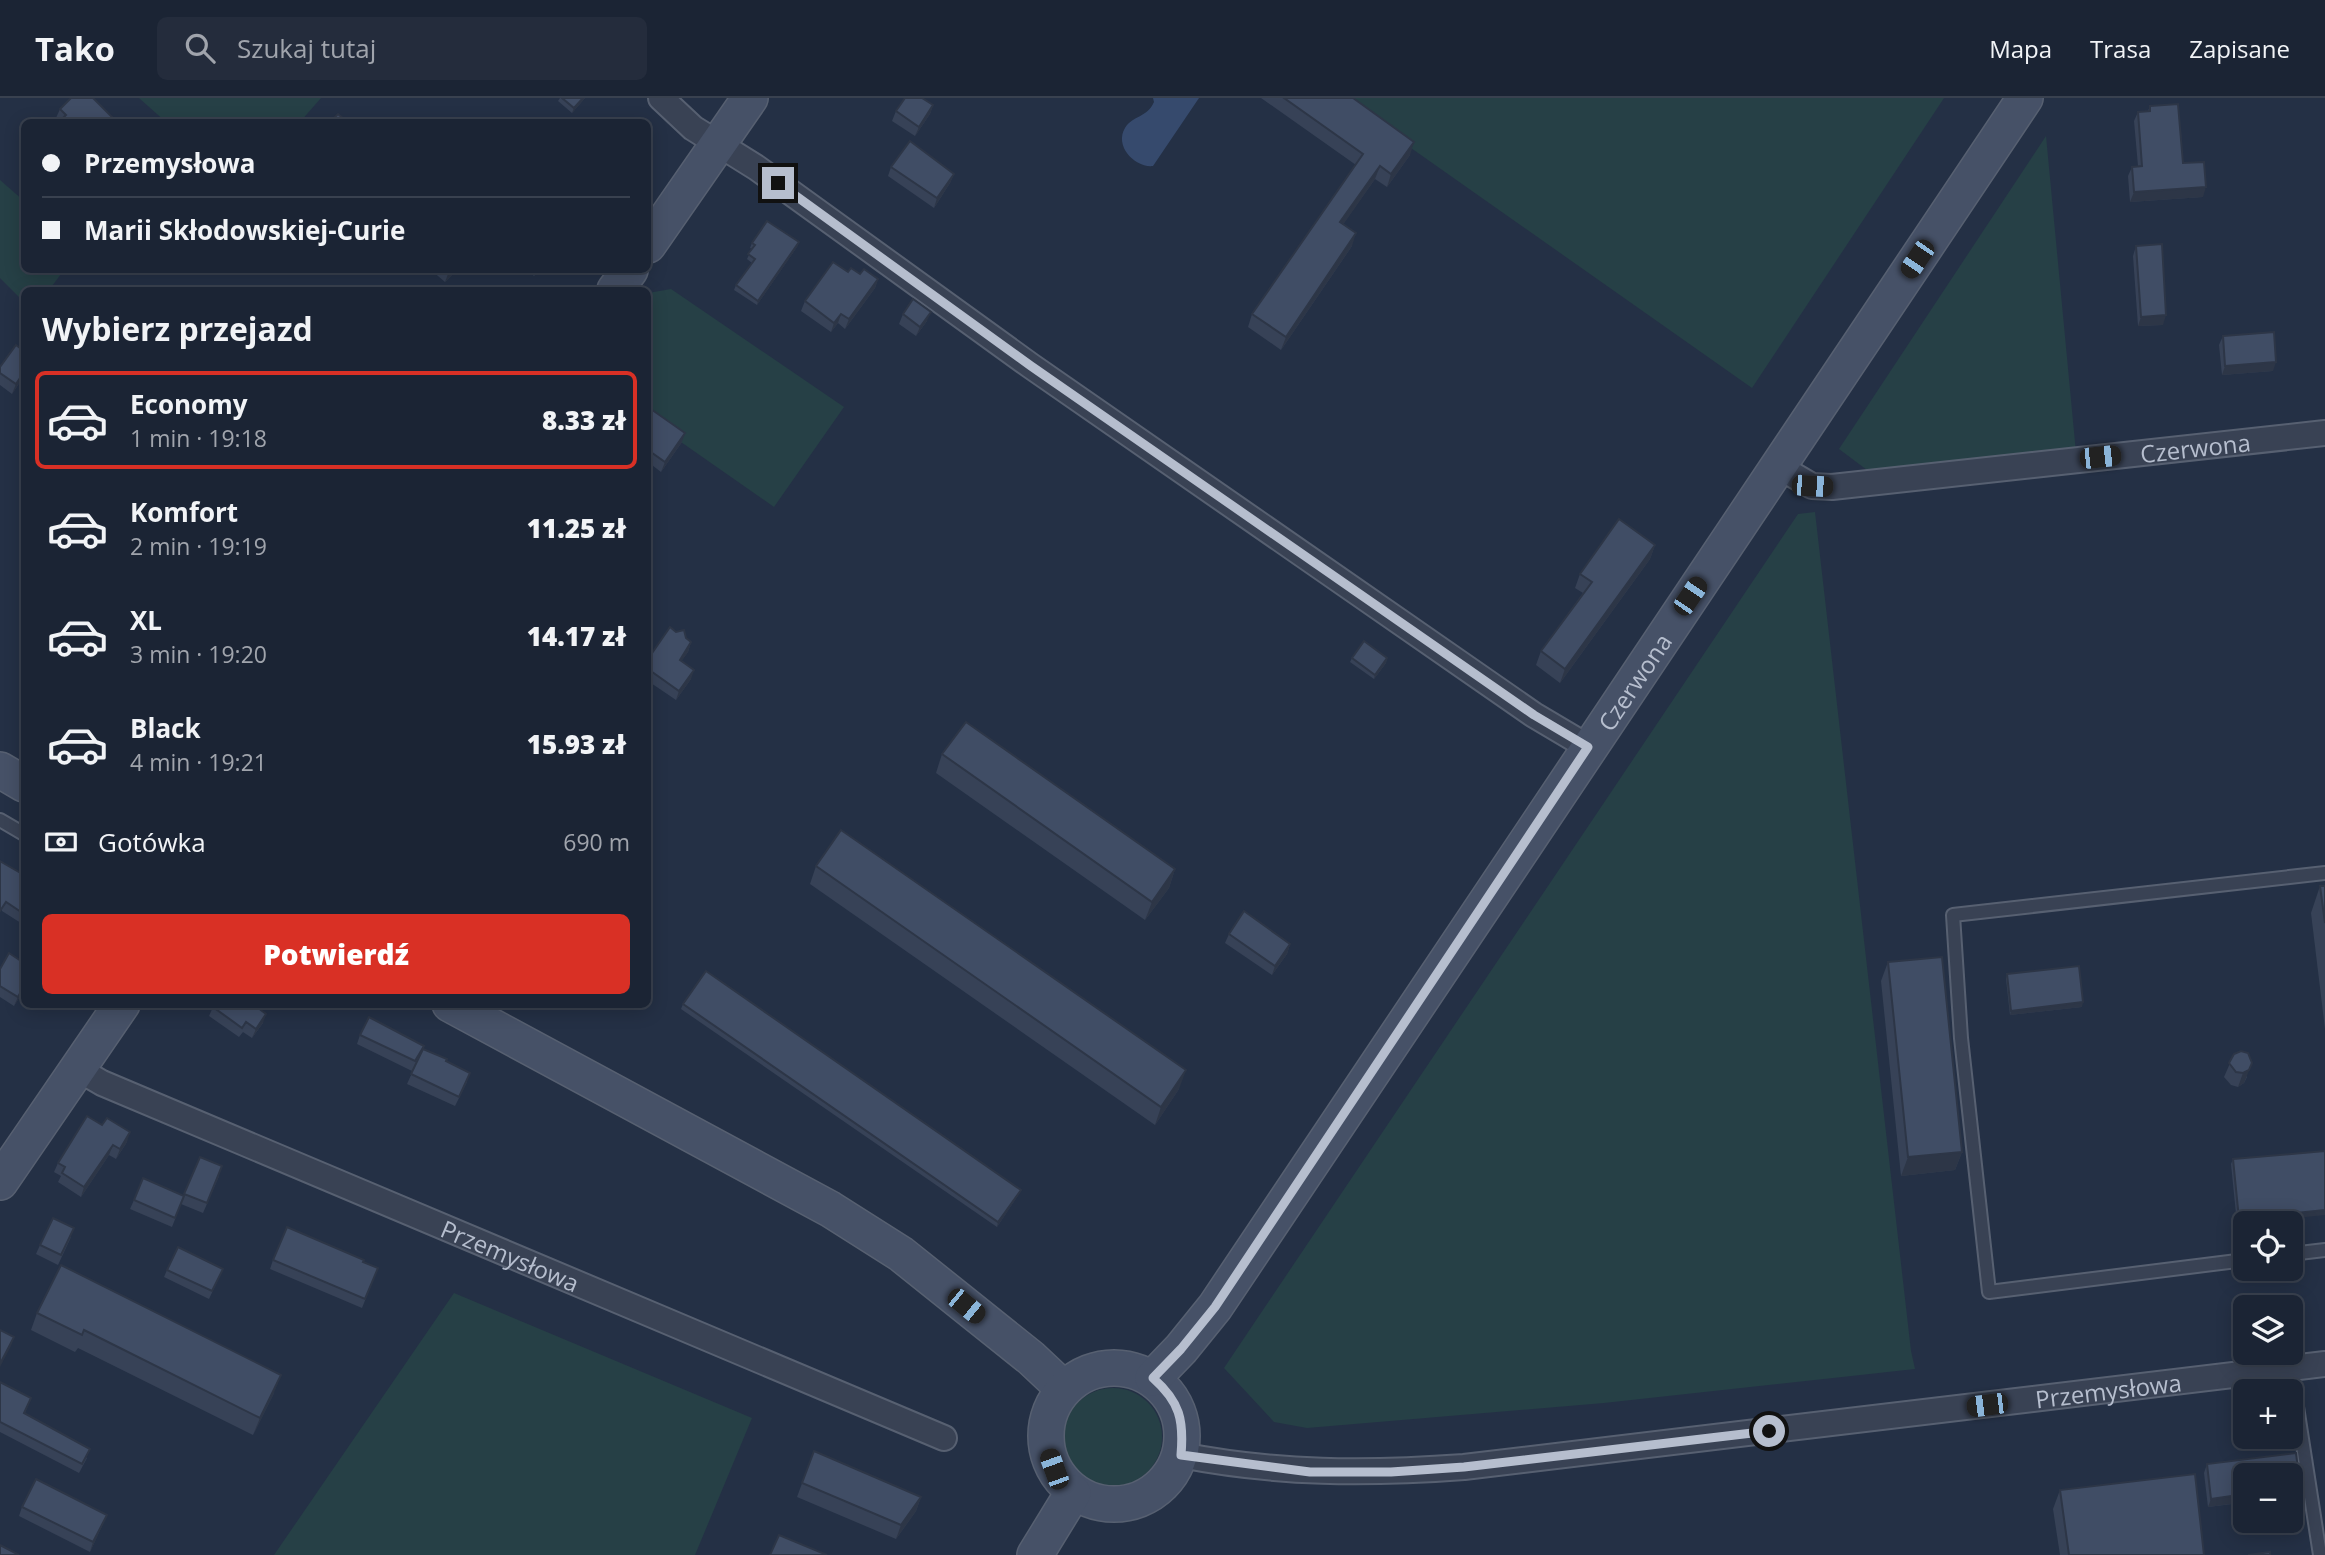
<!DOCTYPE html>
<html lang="pl">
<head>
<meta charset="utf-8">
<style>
  body { margin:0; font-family:"Open Sans",sans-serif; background:#242c3c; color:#f1f3f6; height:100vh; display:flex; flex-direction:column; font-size:26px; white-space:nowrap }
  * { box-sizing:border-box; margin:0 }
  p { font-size:23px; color:#a0a4ac }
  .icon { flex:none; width:38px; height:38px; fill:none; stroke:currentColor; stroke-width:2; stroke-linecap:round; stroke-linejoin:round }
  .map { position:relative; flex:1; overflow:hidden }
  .panel { position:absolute; left:21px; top:189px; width:630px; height:721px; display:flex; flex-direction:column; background:#1b2434; border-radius:10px; box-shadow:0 4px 18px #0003,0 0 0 2px #39414f }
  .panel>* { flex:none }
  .top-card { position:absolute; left:21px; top:21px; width:630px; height:154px; border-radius:10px; box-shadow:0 4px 18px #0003,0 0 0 2px #39414f; display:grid; align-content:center; height:154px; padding:0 21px; background:#1b2434 }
  .buttons { position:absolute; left:2233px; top:1113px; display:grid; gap:14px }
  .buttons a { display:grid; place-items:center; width:70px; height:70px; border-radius:10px; background:#1b2434; box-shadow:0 4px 18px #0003,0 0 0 2px #39414f; font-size:35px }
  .end { position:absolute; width:32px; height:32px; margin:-16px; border:9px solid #b6bece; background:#111; box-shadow:0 0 0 4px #111 }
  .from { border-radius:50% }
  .car { position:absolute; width:21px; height:42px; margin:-21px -10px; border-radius:9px; box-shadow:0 0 5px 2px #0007; background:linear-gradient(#222 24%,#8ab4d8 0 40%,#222 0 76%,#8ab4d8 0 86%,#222 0) }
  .top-card b { display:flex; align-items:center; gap:24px; height:66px; font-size:26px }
  .top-card b+b { border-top:2px solid #39414f }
  .top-card i { width:18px; height:18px; background:#f1f3f6 }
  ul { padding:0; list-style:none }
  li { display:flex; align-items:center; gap:21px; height:98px; margin:0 14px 10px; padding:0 7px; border:4px solid transparent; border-radius:10px }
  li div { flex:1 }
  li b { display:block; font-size:26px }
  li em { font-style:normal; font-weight:800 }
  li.on { border-color:#d93025 }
  li>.icon { width:63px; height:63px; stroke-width:1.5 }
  h2 { padding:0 21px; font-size:32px; line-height:84px }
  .pay { display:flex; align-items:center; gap:18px; height:77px; padding:0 21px; font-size:26px }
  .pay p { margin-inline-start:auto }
  .action { display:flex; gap:14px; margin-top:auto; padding:14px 21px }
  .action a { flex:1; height:80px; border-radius:10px; background:#d93025; color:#fff; font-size:28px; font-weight:800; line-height:80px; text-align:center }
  header { display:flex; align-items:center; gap:42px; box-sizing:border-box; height:98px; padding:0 35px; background:#1b2434; border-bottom:2px solid #39414f }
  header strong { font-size:33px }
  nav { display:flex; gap:38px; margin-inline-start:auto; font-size:24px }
  .search { width:490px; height:63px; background:#242c3c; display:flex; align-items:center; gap:18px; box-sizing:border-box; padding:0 24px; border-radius:10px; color:#a0a4ac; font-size:26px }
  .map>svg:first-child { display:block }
</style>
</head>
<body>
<header>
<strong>Tako</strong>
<div class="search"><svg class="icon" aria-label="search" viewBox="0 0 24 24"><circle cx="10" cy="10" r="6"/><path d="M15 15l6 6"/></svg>Szukaj tutaj</div>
<nav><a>Mapa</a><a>Trasa</a><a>Zapisane</a></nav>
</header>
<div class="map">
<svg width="2325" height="1457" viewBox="0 0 2325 1457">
  <rect width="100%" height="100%" fill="#243045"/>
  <g fill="#264046">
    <polygon points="139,0 321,0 300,24 166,24"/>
    <polygon points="1340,0 1944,0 1752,290"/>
    <polygon points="2046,38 2076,355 1875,378 1839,351"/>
    <polygon points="0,82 24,103 24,172 64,172 49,192 24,192 24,204 0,180"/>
    <polygon points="671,191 844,309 774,409 648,321 648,195"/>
    <polygon points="1815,414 1911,1253 1915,1271 1604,1305 1307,1330 1274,1324 1224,1270 1798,416"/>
    <polygon points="454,1195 752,1320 695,1457 274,1457"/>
    <circle cx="1113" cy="1339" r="49"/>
  </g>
  <path fill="#364a6d" d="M 1153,0 L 1199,0 L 1153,68 C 1135,70 1114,48 1125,30 C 1133,17 1147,20 1154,4 Z"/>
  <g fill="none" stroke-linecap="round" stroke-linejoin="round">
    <g stroke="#576071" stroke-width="16">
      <g id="lane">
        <polyline points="0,722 24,736"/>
        <polyline points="2291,1156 2325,1152"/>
        <polyline points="2245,1162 1989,1194 1961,940 1953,817 2325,775"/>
        <polyline points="2291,1270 2320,1457"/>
      </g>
    </g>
    <g stroke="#576071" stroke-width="28">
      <g id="street">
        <polyline points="661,0 693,30 757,70 1031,268 1534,617 1588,649"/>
        <path id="s1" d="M 1778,368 L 1812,388 L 1832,389 L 2325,335"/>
        <path id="s2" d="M 78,971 L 102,985 L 944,1340"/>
        <path id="s3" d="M 1181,1357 C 1278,1376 1366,1376 1464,1369 L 2325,1266"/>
      </g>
    </g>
    <g stroke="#576071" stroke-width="38">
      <g id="secondary">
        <polyline points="648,147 750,0"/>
        <polyline points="615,192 630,172"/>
        <polyline points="0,672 24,686"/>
        <polyline points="450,906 830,1111 901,1156 1031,1260 1064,1291"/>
        <polyline points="0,1084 122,906"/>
        <circle cx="1114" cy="1338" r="68"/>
        <path id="s4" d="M 1153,1280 L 1181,1251 L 1215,1209 L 2025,0"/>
        <polyline points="1035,1457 1073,1395"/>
      </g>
    </g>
    <use href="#lane" stroke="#394254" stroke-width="12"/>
    <use href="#street" stroke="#394254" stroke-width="24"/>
    <use href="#secondary" stroke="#465167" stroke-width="35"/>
  </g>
  <g fill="#374257">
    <polygon points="560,0 585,0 572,15 558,3"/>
    <polygon points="1261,0 1353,0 1410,57 1387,89 1375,81 1343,126 1352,148 1281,252 1248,229 1252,216 1356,67"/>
    <polygon points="933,7 930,16 915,38 892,23 896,13"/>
    <polygon points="2150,8 2183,65 2203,99 2130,104 2128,78 2132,69 2138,68 2134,23 2138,14 2148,13"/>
    <polygon points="60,11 115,24 60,24 56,20"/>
    <polygon points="891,69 954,76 950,85 934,110 888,78"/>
    <polygon points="799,144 797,149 757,207 734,192 736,187 752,165 747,161 752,151 750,150 752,145"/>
    <polygon points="2136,148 2163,227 2138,228 2133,158"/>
    <polygon points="431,172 457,172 445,184"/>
    <polygon points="527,172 540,172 534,178"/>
    <polygon points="848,174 878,181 875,190 845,231 838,225 831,234 801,213 805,203"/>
    <polygon points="903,216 927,223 916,238 899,226"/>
    <polygon points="2223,238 2273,273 2222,277 2219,247"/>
    <polygon points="0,269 24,278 12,296 0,287"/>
    <polygon points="648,309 682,344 661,374 648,364"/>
    <polygon points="1655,447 1650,461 1560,585 1536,567 1541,553 1583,495 1575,490 1580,476"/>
    <polygon points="686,540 691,544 688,554 681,563 691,581 676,602 648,583 648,561"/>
    <polygon points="1352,560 1387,560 1386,565 1374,581 1350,564"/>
    <polygon points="942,656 1175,771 1169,790 1145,822 936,675"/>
    <polygon points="0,763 24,777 24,827 2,813"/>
    <polygon points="816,768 1179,991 1155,1027 810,786"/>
    <polygon points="2320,788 2325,788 2325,931 2311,815"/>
    <polygon points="1229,836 1290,846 1287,856 1272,877 1225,845"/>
    <polygon points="1888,864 1962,1054 1955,1072 1901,1078 1881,883"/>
    <polygon points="24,865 24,892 14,908 0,899 0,871"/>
    <polygon points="2007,876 2082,909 2010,917 2006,881"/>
    <polygon points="683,906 1019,1096 997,1129 681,911"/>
    <polygon points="213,909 259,910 263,925 252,940 243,934 239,939 209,918"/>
    <polygon points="360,937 424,948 423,951 446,963 467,984 455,1008 407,986 416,966 412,973 357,946"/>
    <polygon points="2234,956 2247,979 2244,985 2238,989 2231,987 2224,979"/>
    <polygon points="127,1044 116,1061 109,1057 81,1099 58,1084 61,1078 54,1074 58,1065"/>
    <polygon points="2325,1053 2237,1126 2231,1066 2233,1061"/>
    <polygon points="200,1059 219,1078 203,1115 181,1106 172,1129 130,1111 134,1102 184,1098"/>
    <polygon points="71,1139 58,1167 36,1156 40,1147"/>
    <polygon points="273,1162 378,1170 362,1210 270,1171"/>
    <polygon points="223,1171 209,1201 164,1179 167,1172"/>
    <polygon points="37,1215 274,1295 253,1337 78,1250 75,1254 31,1232"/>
    <polygon points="0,1284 31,1300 25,1315 87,1360 79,1375 0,1334"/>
    <polygon points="814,1353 921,1399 916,1413 896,1441 797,1399"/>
    <polygon points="2207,1366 2300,1389 2297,1398 2208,1409 2204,1375"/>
    <polygon points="2060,1392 2204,1457 2060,1457 2053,1411"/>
    <polygon points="22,1409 107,1417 90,1454 19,1418"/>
  </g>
  <g fill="#2d3647">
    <polygon points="583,0 585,0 572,15 574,10"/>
    <polygon points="933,7 930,16 915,38 919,29"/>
    <polygon points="1414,44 1410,57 1387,89 1391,76"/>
    <polygon points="1380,68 1375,81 1336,137 1340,124"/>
    <polygon points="954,76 950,85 934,110 937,100"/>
    <polygon points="2206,89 2203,99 2130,104 2134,94"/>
    <polygon points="1356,135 1352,148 1281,252 1286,239"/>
    <polygon points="799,144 797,149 757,207 758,203"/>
    <polygon points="452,172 457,172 445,184 448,176"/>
    <polygon points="878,181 875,190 845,231 849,221"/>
    <polygon points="931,214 927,223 916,238 920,229"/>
    <polygon points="841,216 838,225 831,234 834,225"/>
    <polygon points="2166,217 2163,227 2138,228 2141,219"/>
    <polygon points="2276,264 2273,273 2222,277 2225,268"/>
    <polygon points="24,274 24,278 12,296 16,286"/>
    <polygon points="685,335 682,344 661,374 665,364"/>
    <polygon points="1655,447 1650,461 1560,585 1565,571"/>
    <polygon points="691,544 688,554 676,571 680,562"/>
    <polygon points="1387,560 1386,565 1374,581 1375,577"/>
    <polygon points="694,572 691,581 676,602 679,593"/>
    <polygon points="1175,771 1169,790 1145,822 1152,804"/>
    <polygon points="1290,846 1287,856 1272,877 1275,868"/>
    <polygon points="24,888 24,892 14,908 18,899"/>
    <polygon points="2083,904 2082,909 2010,917 2011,913"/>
    <polygon points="266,916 263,925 252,940 256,931"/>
    <polygon points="2252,965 2244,985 2238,989 2243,975"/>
    <polygon points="1186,972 1179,991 1155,1027 1161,1009"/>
    <polygon points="130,1034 127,1044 116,1061 120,1051"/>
    <polygon points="113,1047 109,1057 81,1099 84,1089"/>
    <polygon points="1962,1054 1955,1072 1901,1078 1908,1059"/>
    <polygon points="1021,1092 1019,1096 997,1129 998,1124"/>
    <polygon points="2325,1112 2325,1117 2237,1126 2239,1121"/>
    <polygon points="14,1239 11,1248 0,1269 0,1266"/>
    <polygon points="281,1277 274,1295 253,1337 260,1320"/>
    <polygon points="2300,1389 2297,1398 2291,1399 2291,1391"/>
    <polygon points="2245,1396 2245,1404 2208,1409 2211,1401"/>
    <polygon points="921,1399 916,1413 896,1441 901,1427"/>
    <polygon points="107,1417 103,1426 90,1454 93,1444"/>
  </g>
  <g fill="#404d65" stroke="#2d3647" stroke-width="2">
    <polygon points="71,0 93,0 116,23 114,24 59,24 66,17 60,11"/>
    <polygon points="562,0 583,0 574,10"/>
    <polygon points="905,0 922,0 933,7 919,29 896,13"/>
    <polygon points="1284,0 1353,0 1414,44 1391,76 1380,68 1340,124 1356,135 1286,239 1252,216 1363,56"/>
    <polygon points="2178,6 2183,65 2204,64 2206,89 2134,94 2132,69 2142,68 2138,14 2150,13 2150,8"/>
    <polygon points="338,16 347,24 330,24"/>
    <polygon points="910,43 954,76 937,100 891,69"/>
    <polygon points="767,123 799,144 758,203 736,187 755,161 748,156 755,147 752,145"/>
    <polygon points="2162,146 2166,217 2141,219 2136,148"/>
    <polygon points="833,164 848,174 851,170 860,176 864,171 878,181 849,221 841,216 834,225 805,203"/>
    <polygon points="443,172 452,172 448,176"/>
    <polygon points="913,201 931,214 920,229 903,216"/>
    <polygon points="2274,234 2276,264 2225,268 2223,238"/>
    <polygon points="16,247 24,253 24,274 16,286 0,275 0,269"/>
    <polygon points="648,309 685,335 665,364 648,352"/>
    <polygon points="1619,421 1655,447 1565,571 1541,553 1592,484 1580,476"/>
    <polygon points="670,529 676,534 684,532 686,540 691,544 680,562 694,572 679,593 648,571 648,561"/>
    <polygon points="1364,543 1387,560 1375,577 1352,560"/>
    <polygon points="966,624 1175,771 1152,804 942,656"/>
    <polygon points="841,732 1186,972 1161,1009 816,768"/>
    <polygon points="0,763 24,777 24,816 6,804 0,813"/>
    <polygon points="2320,788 2325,788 2325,825"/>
    <polygon points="1244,813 1290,846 1275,868 1229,836"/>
    <polygon points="9,855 24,865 24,888 18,899 0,888 0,871"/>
    <polygon points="1942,859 1962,1054 1908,1059 1888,864"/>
    <polygon points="2079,868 2083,904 2011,913 2007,876"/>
    <polygon points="706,873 1021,1092 998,1124 683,906"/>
    <polygon points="214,906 259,906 257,909 266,916 256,931 246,924 242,930 213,909"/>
    <polygon points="369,919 424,948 415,963 360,937"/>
    <polygon points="423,951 447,961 446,963 470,975 459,999 411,976"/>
    <polygon points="2241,953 2248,955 2252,965 2249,972 2243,975 2236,974 2229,965 2234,956"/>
    <polygon points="87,1018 102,1027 107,1020 130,1034 120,1051 113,1047 84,1089 62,1075 65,1069 58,1065"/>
    <polygon points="2325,1053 2325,1112 2239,1121 2233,1061"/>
    <polygon points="200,1059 222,1068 207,1105 184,1096"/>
    <polygon points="143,1080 184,1098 175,1120 134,1102"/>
    <polygon points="53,1120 74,1130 61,1157 40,1147"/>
    <polygon points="287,1129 364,1162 363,1164 378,1170 365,1201 273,1162"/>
    <polygon points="178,1149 223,1171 212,1193 167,1172"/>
    <polygon points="61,1167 281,1277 260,1320 84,1232 82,1237 37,1215"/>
    <polygon points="0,1232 14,1239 0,1266"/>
    <polygon points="0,1284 31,1300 24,1315 90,1351 82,1366 0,1324"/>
    <polygon points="814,1353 921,1399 901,1427 802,1385"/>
    <polygon points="2296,1355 2300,1389 2291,1391 2291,1377 2245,1377 2245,1396 2211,1401 2207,1366"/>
    <polygon points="2195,1376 2204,1457 2069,1457 2060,1392"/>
    <polygon points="36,1381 107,1417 93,1444 22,1409"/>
    <polygon points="779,1437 827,1457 770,1457"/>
    <polygon points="0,1447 19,1457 0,1457"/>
    <polygon points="2270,1454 2270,1457 2248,1457"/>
  </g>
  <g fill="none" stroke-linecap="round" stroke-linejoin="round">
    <path stroke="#b6bece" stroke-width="9" d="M 778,85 L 1031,268 L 1534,617 L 1588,649 L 1215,1209 L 1181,1251 L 1153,1280 C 1180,1304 1184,1322 1181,1357 L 1310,1374 L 1391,1374 L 1464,1369 L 1769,1333"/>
  </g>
  <g text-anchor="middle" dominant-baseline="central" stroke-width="5" stroke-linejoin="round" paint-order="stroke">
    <g font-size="24" fill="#b6bece" stroke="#1d2739">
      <text stroke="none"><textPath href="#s1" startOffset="425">Czerwona</textPath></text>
      <text stroke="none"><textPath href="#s4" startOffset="847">Czerwona</textPath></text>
      <text stroke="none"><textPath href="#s2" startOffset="471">Przemysłowa</textPath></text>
      <text stroke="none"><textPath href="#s3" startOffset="933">Przemysłowa</textPath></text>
    </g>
  </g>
</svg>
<div class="buttons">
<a><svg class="icon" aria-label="locate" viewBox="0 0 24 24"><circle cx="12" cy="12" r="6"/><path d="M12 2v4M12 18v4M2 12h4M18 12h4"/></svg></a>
<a><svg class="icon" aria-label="layers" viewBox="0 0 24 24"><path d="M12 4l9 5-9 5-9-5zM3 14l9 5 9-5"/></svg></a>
<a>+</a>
<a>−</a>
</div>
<i class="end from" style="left:1769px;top:1333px"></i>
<i class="end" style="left:778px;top:85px"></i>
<i class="car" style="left:1917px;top:161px;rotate:214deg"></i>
<i class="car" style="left:2100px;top:359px;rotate:84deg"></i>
<i class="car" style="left:1812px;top:388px;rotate:93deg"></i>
<i class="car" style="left:1690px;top:498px;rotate:34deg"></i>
<i class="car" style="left:966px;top:1208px;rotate:129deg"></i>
<i class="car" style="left:1987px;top:1307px;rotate:263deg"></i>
<i class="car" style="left:1054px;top:1371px;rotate:340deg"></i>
<div class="top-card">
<b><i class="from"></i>Przemysłowa</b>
<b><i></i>Marii Skłodowskiej-Curie</b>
</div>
<section class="panel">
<h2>Wybierz przejazd</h2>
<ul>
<li class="on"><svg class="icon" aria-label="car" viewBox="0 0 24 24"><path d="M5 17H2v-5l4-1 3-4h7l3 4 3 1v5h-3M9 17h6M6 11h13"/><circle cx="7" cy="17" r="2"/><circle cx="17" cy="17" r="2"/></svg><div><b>Economy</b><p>1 min · 19:18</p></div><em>8.33 zł</em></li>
<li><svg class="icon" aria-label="car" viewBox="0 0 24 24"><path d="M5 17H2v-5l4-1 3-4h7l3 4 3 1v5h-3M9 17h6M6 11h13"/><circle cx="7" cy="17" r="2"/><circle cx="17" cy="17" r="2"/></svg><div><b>Komfort</b><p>2 min · 19:19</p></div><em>11.25 zł</em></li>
<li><svg class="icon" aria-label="car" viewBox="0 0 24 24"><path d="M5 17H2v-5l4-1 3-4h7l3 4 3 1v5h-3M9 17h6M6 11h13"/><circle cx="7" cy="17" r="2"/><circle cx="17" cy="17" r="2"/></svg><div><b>XL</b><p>3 min · 19:20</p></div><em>14.17 zł</em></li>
<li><svg class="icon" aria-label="car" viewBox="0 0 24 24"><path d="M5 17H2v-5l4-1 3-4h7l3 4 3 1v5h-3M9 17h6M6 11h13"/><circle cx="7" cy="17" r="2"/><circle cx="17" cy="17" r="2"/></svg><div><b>Black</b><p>4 min · 19:21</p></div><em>15.93 zł</em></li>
</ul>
<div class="pay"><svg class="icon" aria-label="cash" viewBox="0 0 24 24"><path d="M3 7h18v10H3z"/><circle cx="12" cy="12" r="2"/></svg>Gotówka<p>690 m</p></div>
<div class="action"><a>Potwierdź</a></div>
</section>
</div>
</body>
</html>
